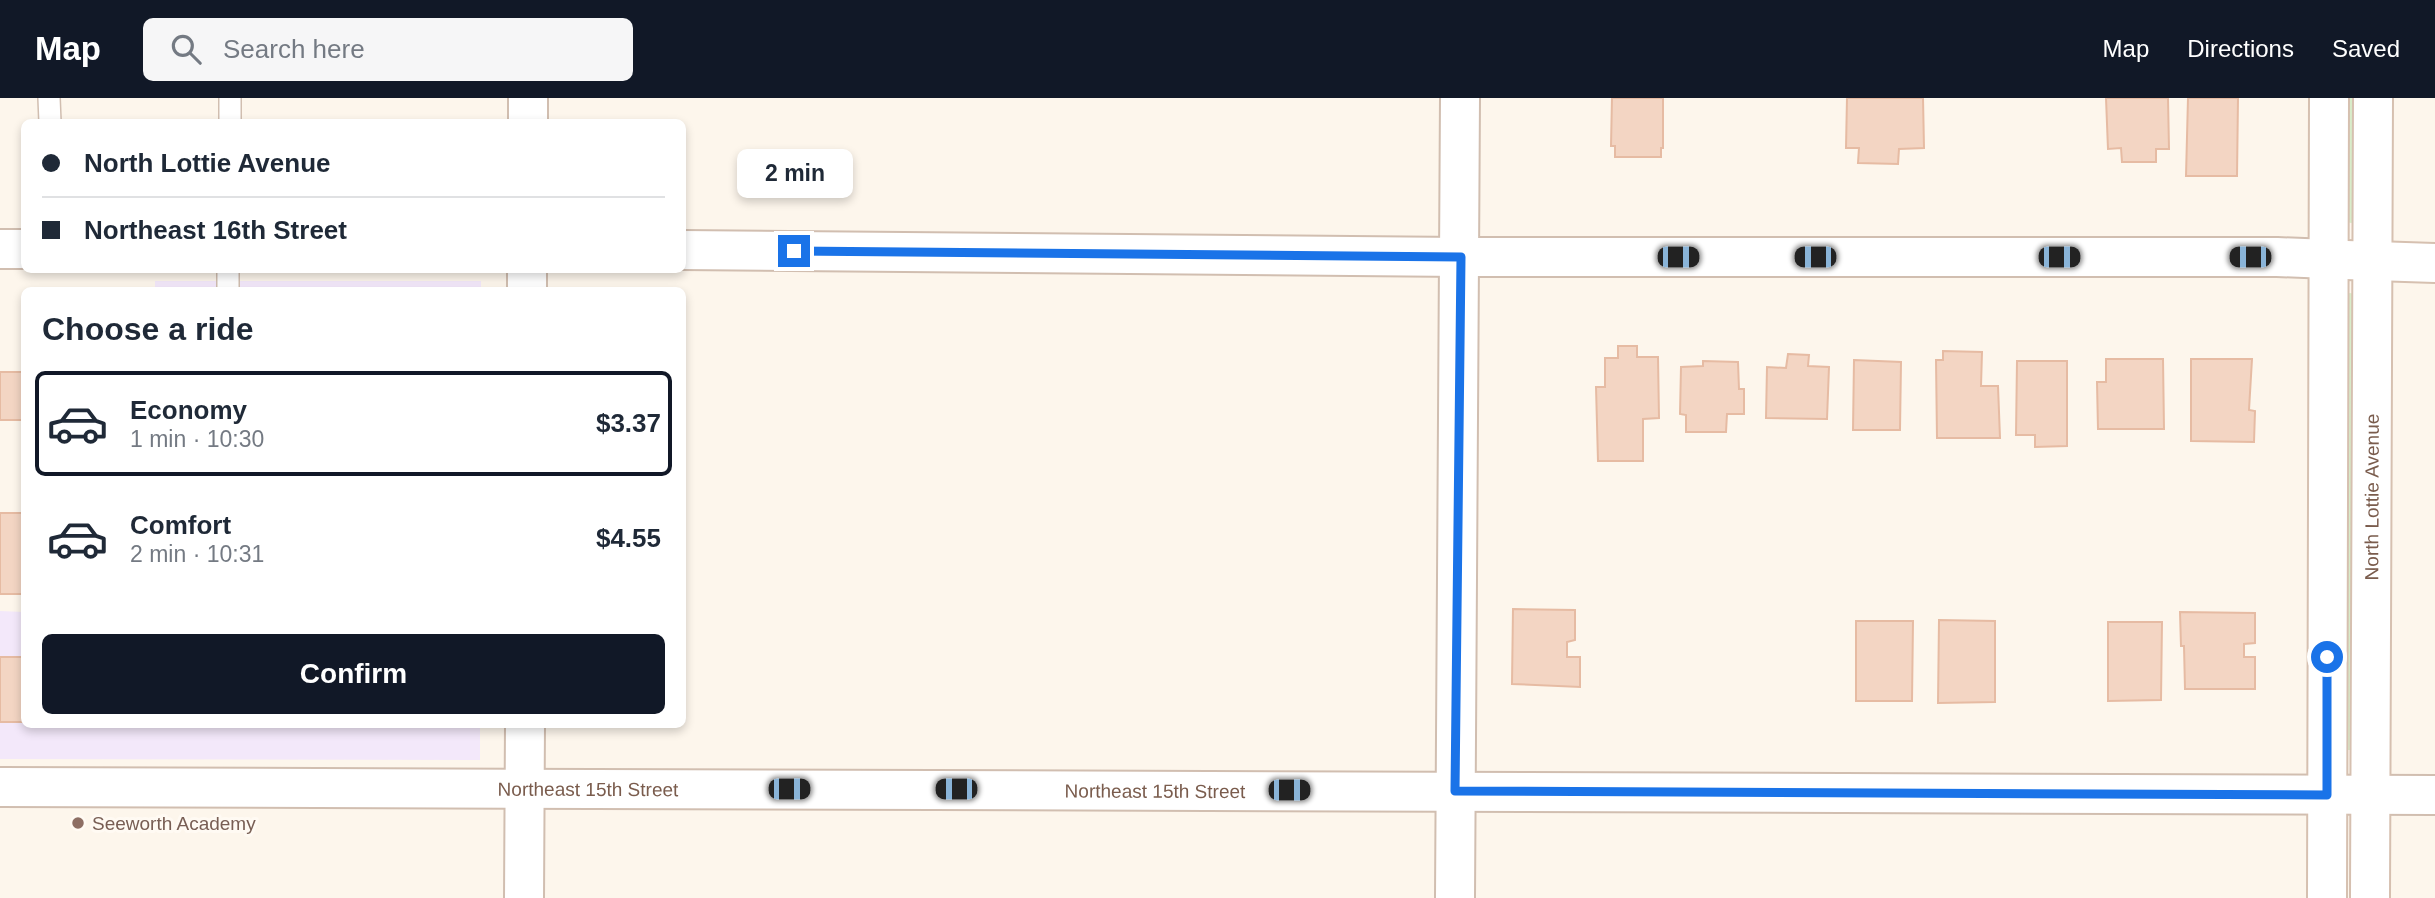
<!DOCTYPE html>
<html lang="en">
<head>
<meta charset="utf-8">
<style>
  body { margin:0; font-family:Helvetica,sans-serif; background:#f6f6f7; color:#1f2937; height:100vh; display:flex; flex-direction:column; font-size:26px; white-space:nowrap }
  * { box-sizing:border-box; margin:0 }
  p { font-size:23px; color:#747a83 }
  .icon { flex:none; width:38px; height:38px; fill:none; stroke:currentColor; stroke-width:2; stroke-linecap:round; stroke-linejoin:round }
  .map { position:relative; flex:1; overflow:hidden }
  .drawer { position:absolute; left:21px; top:189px; width:665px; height:441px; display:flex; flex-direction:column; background:#fff; border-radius:10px; box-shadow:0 4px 10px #0003 }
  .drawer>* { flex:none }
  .banner { position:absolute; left:21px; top:21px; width:665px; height:154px; border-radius:10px; box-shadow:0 4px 10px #0003; display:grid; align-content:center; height:154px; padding:0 21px; background:#fff }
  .end { position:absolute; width:32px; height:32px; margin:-16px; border:9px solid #1a73e8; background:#fff; box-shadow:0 0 0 4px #fff }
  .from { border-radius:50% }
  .bubble { position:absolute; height:49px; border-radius:10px; background:#fff; box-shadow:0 4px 10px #0003; font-size:23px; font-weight:700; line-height:49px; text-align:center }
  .car { position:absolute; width:21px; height:42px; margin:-21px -10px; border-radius:9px; box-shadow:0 0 5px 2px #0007; background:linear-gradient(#222 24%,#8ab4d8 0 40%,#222 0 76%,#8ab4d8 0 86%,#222 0) }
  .banner b { display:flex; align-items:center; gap:24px; height:66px; font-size:26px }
  .banner b+b { border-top:2px solid #e0e1e3 }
  .banner i { width:18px; height:18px; background:#1f2937 }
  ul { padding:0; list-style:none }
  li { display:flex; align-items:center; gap:21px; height:105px; margin:0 14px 10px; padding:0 7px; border:4px solid transparent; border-radius:10px }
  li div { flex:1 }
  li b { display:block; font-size:26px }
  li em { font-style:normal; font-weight:700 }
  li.active { border-color:#111827 }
  li>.icon { width:63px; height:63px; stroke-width:1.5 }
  h2 { padding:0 21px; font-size:32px; line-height:84px }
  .primary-button { display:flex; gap:14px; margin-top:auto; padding:14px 21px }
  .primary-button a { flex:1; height:80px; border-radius:10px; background:#111827; color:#fff; font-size:28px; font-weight:700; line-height:80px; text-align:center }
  header { display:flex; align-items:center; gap:42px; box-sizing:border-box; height:98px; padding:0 35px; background:#111827; color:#fff }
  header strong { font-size:33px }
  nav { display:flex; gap:38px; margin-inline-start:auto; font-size:24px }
  .search { width:490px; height:63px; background:#f6f6f7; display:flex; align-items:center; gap:18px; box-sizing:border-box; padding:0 24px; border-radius:10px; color:#747a83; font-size:26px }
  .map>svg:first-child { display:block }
</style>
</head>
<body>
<header>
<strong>Map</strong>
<div class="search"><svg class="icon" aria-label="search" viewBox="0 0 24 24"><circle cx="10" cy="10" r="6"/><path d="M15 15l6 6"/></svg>Search here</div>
<nav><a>Map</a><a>Directions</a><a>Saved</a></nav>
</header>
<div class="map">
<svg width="2435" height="800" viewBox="0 0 2435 800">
  <rect width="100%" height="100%" fill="#fdf6ec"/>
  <g fill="#f3e8fa">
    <rect x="155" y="183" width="326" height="9"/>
    <polygon points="0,513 24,514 24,626 480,627 480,662 0,661"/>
  </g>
  <g fill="#d8ecc9">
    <polygon points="2340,0 2362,0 2358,123 2351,125 2343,123"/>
    <polygon points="2350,195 2358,197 2355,652 2341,652 2343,197"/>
  </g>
  <g fill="#f3d5c3" stroke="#e6bba3" stroke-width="2">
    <polygon points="1612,0 1663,0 1663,50 1661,50 1661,59 1615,59 1615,48 1611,48"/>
    <polygon points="1847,0 1923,0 1924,50 1899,51 1898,66 1858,65 1859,50 1846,50"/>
    <polygon points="2106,0 2168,0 2169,51 2156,51 2156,64 2122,64 2121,50 2108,51"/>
    <polygon points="2188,0 2238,0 2237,78 2186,78"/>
    <polygon points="1618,248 1637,248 1637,259 1658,259 1659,320 1643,321 1643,363 1598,363 1596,289 1605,289 1605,260 1618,260"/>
    <polygon points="1943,253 1982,254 1981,288 1998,288 2000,340 1937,340 1936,262 1943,262"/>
    <polygon points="1788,256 1809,257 1808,268 1829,269 1827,321 1766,320 1767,269 1786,270"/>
    <polygon points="2106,261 2163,261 2164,331 2098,331 2097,284 2106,284"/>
    <polygon points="2191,261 2252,261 2249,312 2255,313 2254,344 2191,343"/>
    <polygon points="1854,262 1901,264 1900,332 1853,332"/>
    <polygon points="1703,263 1738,264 1739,291 1744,291 1744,316 1727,316 1726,334 1686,334 1686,317 1680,316 1681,269 1703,268"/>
    <polygon points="2017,263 2067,263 2067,348 2035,349 2035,337 2016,337"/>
    <polygon points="23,268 24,322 0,322 0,274 23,274"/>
    <rect x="0" y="415" width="24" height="81"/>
    <polygon points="1513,511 1575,512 1575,542 1567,544 1567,559 1580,559 1580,589 1512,586"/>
    <polygon points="2180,514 2255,515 2255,545 2244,546 2244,559 2255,559 2255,591 2185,591 2184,548 2181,548"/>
    <polygon points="1939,522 1995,523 1995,604 1938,605"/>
    <polygon points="1856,523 1913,523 1912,603 1856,603"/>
    <polygon points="2108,524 2162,524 2161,602 2108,603"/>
    <rect x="0" y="559" width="24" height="65"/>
  </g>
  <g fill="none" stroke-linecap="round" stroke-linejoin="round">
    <g stroke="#d1beb0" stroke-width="24">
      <g id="lane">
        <polyline points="49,0 50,24"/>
        <polyline points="230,24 230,0"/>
        <polyline points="228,172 228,192"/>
      </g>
    </g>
    <g stroke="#d1beb0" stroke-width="42">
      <g id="street">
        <polyline points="528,0 528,24"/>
        <polyline points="0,151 24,151"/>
        <polyline points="682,152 1461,159 2277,159 2329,161"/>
        <polyline points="527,192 527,172"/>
        <path id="s1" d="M 0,689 L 2435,697"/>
        <polyline points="524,800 525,626"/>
        <polyline points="1455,800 1460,0"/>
      </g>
    </g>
    <g stroke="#d6c0b0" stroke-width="42">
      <g id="secondary">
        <polyline points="2346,162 2435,165"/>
        <polyline points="2327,800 2329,0"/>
        <path id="s2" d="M 2370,800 L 2373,0"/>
      </g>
    </g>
    <use href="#lane" stroke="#fff" stroke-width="21"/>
    <use href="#street" stroke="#fff" stroke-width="38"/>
    <use href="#secondary" stroke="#fff" stroke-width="38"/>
  </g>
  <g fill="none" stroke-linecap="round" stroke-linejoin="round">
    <polyline stroke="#1a73e8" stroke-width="9" points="794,153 1461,159 1455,693 2327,697 2327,559"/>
  </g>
  <circle fill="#8d6e63" stroke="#fffaf3" stroke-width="2.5" cx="78" cy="725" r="7"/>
  <g text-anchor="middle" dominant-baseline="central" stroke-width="6" stroke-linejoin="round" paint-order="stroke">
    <g font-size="19" fill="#7a5c4d" stroke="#fffaf3">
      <text stroke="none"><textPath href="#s2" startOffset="401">North Lottie Avenue</textPath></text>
      <text stroke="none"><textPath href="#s1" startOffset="588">Northeast 15th Street</textPath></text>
      <text stroke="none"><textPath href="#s1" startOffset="1155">Northeast 15th Street</textPath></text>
    </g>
    <g font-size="19" fill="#785e54" stroke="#fffaf3" text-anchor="start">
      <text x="92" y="725">Seeworth Academy</text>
    </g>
  </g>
</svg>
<i class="end from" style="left:2327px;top:559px"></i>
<i class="end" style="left:794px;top:153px"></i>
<div class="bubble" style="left:737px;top:51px;width:116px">2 min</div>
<i class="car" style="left:1678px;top:159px;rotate:90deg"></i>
<i class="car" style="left:1815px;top:159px;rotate:270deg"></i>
<i class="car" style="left:2059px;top:159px;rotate:90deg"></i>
<i class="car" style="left:2250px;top:159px;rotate:270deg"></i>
<i class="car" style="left:789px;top:691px;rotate:90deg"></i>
<i class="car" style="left:956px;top:691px;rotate:270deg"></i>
<i class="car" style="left:1289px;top:692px;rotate:90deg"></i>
<div class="banner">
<b><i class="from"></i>North Lottie Avenue</b>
<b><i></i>Northeast 16th Street</b>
</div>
<section class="drawer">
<h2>Choose a ride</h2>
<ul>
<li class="active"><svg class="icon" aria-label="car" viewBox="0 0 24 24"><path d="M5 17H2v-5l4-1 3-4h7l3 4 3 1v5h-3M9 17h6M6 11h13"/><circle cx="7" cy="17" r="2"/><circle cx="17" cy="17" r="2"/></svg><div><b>Economy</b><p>1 min · 10:30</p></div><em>$3.37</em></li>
<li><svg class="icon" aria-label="car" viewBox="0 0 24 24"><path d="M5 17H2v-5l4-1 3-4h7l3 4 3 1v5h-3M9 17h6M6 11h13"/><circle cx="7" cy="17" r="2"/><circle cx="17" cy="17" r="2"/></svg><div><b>Comfort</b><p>2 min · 10:31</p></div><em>$4.55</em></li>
</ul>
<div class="primary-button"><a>Confirm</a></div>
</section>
</div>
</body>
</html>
